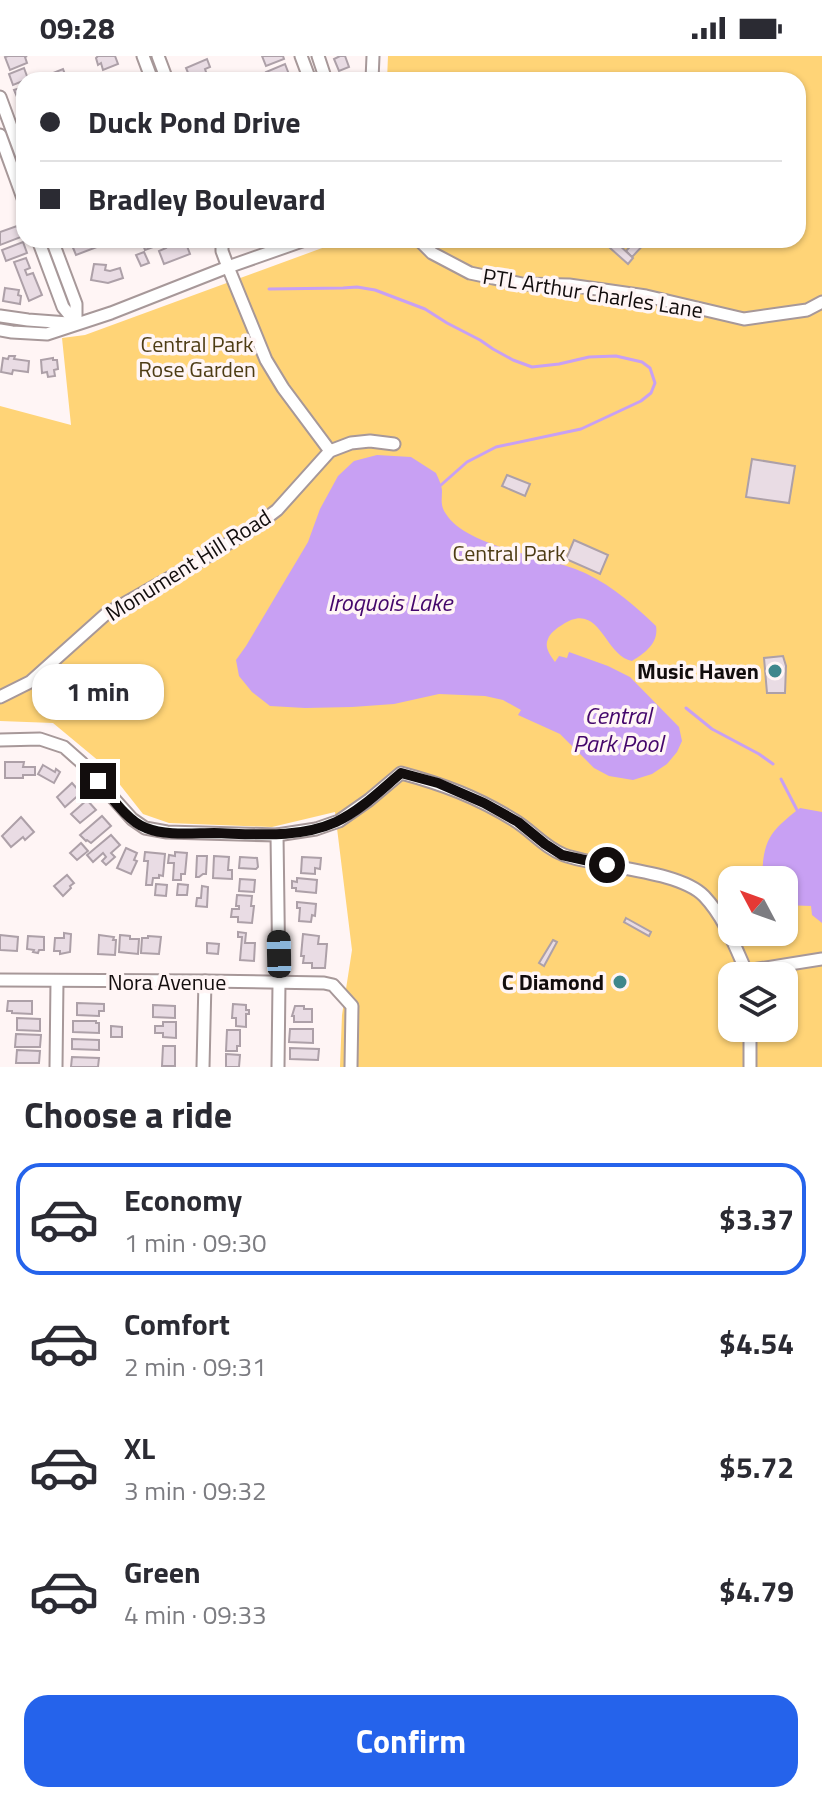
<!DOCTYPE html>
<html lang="en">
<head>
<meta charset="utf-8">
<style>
  body { margin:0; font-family:"Titillium Web",sans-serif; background:#f7f7f7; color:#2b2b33; height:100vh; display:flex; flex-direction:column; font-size:30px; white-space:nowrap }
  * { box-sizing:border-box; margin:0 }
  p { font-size:26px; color:#7c7c81 }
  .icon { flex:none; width:44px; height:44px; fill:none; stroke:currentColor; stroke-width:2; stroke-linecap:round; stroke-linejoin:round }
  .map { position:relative; height:1011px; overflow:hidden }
  .sheet { display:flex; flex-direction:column; background:#fff; flex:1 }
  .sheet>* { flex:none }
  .banner { position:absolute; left:16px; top:16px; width:790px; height:176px; border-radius:24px; box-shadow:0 2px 6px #0004; display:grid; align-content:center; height:176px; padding:0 24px; background:#fff }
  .needle { width:52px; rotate:311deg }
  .buttons { position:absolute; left:718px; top:810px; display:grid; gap:16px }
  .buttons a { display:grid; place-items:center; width:80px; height:80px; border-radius:16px; background:#fff; box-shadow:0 2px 6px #0004; font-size:40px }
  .end { position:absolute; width:36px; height:36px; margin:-18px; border:10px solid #120d0d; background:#fff; box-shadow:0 0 0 4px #fff }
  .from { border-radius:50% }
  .bubble { position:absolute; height:56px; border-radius:24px; background:#fff; box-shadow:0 2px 6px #0004; font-size:26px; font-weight:700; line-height:56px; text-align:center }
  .car { position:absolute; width:24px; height:48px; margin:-24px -12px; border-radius:10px; box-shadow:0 0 6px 2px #0007; background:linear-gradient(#222 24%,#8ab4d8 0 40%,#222 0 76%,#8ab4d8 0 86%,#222 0) }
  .banner b { display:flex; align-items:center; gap:28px; height:76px; font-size:30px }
  .banner b+b { border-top:2px solid #e1e1e2 }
  .banner i { width:20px; height:20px; background:#2b2b33 }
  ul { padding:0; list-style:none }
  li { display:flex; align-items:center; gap:24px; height:112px; margin:0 16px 12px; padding:0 8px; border:4px solid transparent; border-radius:24px }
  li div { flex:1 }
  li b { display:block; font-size:30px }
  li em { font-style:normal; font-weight:700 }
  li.active { border-color:#2563eb }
  li>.icon { width:72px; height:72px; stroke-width:1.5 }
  h2 { padding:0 24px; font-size:36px; line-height:96px }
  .primary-button { display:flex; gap:16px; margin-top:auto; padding:16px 24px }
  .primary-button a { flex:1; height:92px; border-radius:24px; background:#2563eb; color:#fff; font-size:32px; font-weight:700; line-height:92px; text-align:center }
  .status { display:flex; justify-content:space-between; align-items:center; height:56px; padding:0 40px; background:#fff; direction:ltr }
  .status svg { height:22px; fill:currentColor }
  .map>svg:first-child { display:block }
</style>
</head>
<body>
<div class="status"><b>09:28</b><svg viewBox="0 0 49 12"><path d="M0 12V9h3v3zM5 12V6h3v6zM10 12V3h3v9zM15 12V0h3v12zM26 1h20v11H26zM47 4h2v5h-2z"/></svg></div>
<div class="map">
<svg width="822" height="1011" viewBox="0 0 822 1011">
  <rect width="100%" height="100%" fill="#fff5f5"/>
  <path fill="#ffd477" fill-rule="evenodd" d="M 388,0 L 822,0 L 822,1011 L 340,1011 L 342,959 L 352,894 L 335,756 L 272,771 L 169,767 L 143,758 L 106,711 L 53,667 L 0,665 L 0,350 L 71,369 L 62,282 L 85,279 L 344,184 L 798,184 L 798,24 L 387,24 ZM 732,824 L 784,824 L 784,876 L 732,876 ZM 732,920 L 784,920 L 784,972 L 732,972 Z"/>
  <g fill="#c8a0f3">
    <path d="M 377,399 L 411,401 L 436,417 C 438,422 442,429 442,435 C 442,443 440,450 446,458 C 467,492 552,501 587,518 C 614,531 635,550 656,570 C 659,587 645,597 632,605 C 604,600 600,543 562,569 C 557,572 550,577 548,583 C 544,591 550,599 555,606 L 559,600 L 567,602 L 569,596 L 608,610 L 630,621 L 679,671 L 682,685 L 677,696 L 667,708 L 652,718 L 633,724 L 609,720 L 594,712 L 560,678 L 518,659 L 521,654 L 503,644 L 485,640 L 439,638 L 394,648 L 352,651 L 305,652 L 270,650 L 252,636 L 239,620 L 236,604 L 246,590 L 308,486 L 320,453 L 338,420 L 354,405 Z"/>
    <path d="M 800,752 L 822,756 L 822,867 L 812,859 L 811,850 L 784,849 L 784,824 L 762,824 C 763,784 769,776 800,752 Z"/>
  </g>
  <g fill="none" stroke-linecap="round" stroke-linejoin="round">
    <g stroke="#c8a0f3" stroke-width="3">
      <polyline points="269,233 343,232 357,231 375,234 425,253 447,267 480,284 493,293 513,304 532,311 559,308 589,301 616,300 642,306 650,312 655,327 651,337 641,345 581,373 496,391 467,406 441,429"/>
      <polyline points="686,652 712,673 759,698 773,708"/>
      <polyline points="781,723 797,754"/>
    </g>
  </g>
  <g fill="#e9dce4" stroke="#ada0a8" stroke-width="2">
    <polygon points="8,0 27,0 25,1 27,7 10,14 5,1"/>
    <polygon points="98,0 115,0 118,8 103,14 101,7 98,9 96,2"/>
    <polygon points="262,0 283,0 284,3 266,10"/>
    <polygon points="340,0 345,0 349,11 339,15 334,3"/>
    <polygon points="207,3 210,11 205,13 208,22 202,24 191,24 186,12"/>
    <polygon points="285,8 290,21 282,24 269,24 266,16"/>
    <polygon points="24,12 28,23 13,29 9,18"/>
    <polygon points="63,13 66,21 57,24 50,24 48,19"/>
    <polygon points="24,31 24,46 20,48 14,34"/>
    <polygon points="17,170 21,181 0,189 0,176"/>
    <polygon points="78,184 94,184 97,191 76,199 71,187"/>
    <polygon points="141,184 172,184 174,189 185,185 190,198 164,208 159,195 166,192 164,187 145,194"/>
    <polygon points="636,184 648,184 632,201 626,195"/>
    <polygon points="23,186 27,197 6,205 2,194"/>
    <polygon points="616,186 633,202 628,208 610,192"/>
    <polygon points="144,196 149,207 141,210 136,199"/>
    <polygon points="26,202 30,212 25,214 27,219 33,217 42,239 29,245 14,206"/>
    <polygon points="94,208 106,209 105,214 110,215 120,212 123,222 108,227 91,224"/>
    <polygon points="5,232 19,234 18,239 21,240 20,248 3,245"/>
    <polygon points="9,300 15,300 14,303 29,305 28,316 13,314 12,318 1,316 3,302 8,303"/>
    <polygon points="53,302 53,304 57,304 58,313 54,314 55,320 48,321 47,316 42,317 41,304"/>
    <polygon points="752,403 795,410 789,447 746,441"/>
    <polygon points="507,419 530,428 525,440 502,430"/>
    <polygon points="574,484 608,499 600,518 566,503"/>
    <polygon points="783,600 786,610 785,637 767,637 764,602"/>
    <polygon points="5,706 24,706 23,711 35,711 35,719 23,719 23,722 5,722"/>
    <polygon points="43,709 55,716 56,713 60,716 54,727 38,718"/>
    <polygon points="72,727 81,737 65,751 57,741"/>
    <polygon points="87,744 96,754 80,767 71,758"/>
    <polygon points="102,760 111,770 91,787 87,784 86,785 80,779"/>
    <polygon points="21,761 34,776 25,784 23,781 11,791 2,780"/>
    <polygon points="111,779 120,789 111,797 115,801 106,809 102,805 106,801 103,797 93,806 87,799"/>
    <polygon points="81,787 88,795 77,804 70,797"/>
    <polygon points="126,792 137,797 134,804 137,805 131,818 117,812"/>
    <polygon points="145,796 165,798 163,820 159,819 159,822 153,822 152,829 146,829 148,805 144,805"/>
    <polygon points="175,796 187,797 185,818 181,818 181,824 173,824 174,807 168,807 169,799 175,800"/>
    <polygon points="197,800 207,800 206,818 203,818 199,821 196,821"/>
    <polygon points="214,800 229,801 228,814 232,814 232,823 213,822"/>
    <polygon points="240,801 257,802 258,811 256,813 239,812"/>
    <polygon points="302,801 321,802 320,813 315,812 315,818 301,817"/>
    <polygon points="67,819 74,827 70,830 71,832 63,840 54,830"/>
    <polygon points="297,822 317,824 316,837 296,835 296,832 292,832 292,825 297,826"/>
    <polygon points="240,823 255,824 254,836 239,835"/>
    <polygon points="156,828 167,829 166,840 155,839"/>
    <polygon points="178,828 188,829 187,839 177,839"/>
    <polygon points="202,830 208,831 207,851 196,850 197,842 201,842"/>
    <polygon points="237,839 252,840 251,850 254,850 252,867 238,866 238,861 231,861 232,853 239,853 239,850 236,850"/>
    <polygon points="297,846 316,848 315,860 312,859 311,866 299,865 300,852 297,852"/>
    <polygon points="626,862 651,876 649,880 624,866"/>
    <polygon points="238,876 246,877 245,887 255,887 254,905 240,904 242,881 238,881"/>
    <polygon points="64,877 71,878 70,896 60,898 60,895 54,895 55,882 64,882"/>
    <polygon points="303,878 319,880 318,888 327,888 325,912 312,912 312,907 303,907 304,900 301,900"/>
    <polygon points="0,879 18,881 17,895 0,894"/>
    <polygon points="99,879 114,881 113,884 116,884 115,899 98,898"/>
    <polygon points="120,879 130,880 130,883 139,883 138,898 119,896"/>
    <polygon points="28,880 44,881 44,894 39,894 38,897 33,896 34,894 27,893"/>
    <polygon points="148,880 161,881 159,898 141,897 142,882 148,882"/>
    <polygon points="553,884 557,886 544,910 539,907"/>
    <polygon points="207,887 219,888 218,898 207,897"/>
    <polygon points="8,945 32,945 32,958 12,957 12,955 7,955"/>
    <polygon points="77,947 104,948 104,955 99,955 99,960 77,959"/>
    <polygon points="233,948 246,949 246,954 249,954 249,958 246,958 246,971 236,970 236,962 232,962"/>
    <polygon points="153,949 175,950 175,962 153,961"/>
    <polygon points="295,950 304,950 304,953 312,953 312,966 294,966 294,960 292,960"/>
    <polygon points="17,962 40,963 40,975 17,974"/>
    <polygon points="73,965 96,965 96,967 99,967 99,977 73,976"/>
    <polygon points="163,966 176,966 176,982 163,981 163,977 155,977 155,970 163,970"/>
    <polygon points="111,970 122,971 122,981 111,981"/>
    <polygon points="290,973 313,973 313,987 289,986"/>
    <polygon points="227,974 240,974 240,990 237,990 237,995 226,995"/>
    <polygon points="16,978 41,979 40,991 15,991"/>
    <polygon points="72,983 99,984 99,994 72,993"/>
    <polygon points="163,990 175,990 175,1010 162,1010"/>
    <polygon points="290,992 319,993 318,1004 290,1003"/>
    <polygon points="17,994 40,995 39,1007 16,1007"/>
    <polygon points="226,998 240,999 239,1011 226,1011"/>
    <polygon points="72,1001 99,1002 98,1011 71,1011"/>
  </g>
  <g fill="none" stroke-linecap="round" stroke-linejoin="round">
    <g stroke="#a79899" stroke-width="15">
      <g id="minor">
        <polyline points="143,0 152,24"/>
        <polyline points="158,0 167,24"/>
        <polyline points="301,0 310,24"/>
        <polyline points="318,0 326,24"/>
        <polyline points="372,24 373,0"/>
        <polyline points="0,41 24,106"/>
        <polyline points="0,79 24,145"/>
        <polyline points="38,184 63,251 76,267"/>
        <polyline points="52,184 76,248 76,267"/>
        <polyline points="222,184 222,195 228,211 266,304 283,332 330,395"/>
        <polyline points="419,184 432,197 470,217 522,228 569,229 646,240 744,263 807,254 822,246"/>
        <polyline points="0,260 28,264 68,267"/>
        <polyline points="0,274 12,276 47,278 111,257 228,211 305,184"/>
        <polyline points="0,641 30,626 106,558 208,500 256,470 277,454 330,395 351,387 370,385 394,388"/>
        <path d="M 0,684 L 40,683 L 64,691 L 81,706 L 132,763 L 145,772 L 167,776 L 277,779 L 316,773 L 339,765 L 369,744 L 401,717 C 442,728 477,741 514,764 C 531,774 545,792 564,799 C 600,812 679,814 704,840 C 724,861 735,890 746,915 L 746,920"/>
        <polyline points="277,779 279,927 278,1011"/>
        <polyline points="746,915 822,903"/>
        <polyline points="0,924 205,925 324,927 333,929 352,950 351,1011"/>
        <polyline points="750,972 750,1011"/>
        <polyline points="56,1011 57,925"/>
        <polyline points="203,1011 205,925"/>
      </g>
    </g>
    <use href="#minor" stroke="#fff" stroke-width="11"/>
  </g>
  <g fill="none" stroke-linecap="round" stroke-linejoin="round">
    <path stroke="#120d0d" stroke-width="10" d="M 98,725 C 110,739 128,766 146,772 C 166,780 193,777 214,777 C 255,778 298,783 336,766 C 360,755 381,734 401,717 L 438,727 L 484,747 L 518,766 L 545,788 L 562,799 L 607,809"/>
  </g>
  <g fill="#3f878c" stroke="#fff5f5" stroke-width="3">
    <circle cx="775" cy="615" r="8"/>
    <circle cx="620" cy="926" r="8"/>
  </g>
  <g text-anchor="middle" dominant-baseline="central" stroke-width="7" stroke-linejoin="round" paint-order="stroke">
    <g font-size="22" fill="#120d0d" stroke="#fff5f5">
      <text transform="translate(593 237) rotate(9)">PTL Arthur Charles Lane</text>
      <text transform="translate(188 509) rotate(-32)">Monument Hill Road</text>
      <text x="167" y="926">Nora Avenue</text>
    </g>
    <g font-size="22" fill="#4d3c14" stroke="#fff5f5">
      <text x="197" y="288">Central Park<tspan x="197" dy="25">Rose Garden</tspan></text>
      <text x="509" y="497">Central Park</text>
    </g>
    <g font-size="22" font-weight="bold" fill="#120d0d" stroke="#fff5f5" text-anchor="end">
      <text x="759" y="615">Music Haven</text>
      <text x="604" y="926">C Diamond</text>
    </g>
    <g font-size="24" font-style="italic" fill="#44066b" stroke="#fff5f5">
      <text x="390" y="546">Iroquois Lake</text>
      <text x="618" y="659">Central<tspan x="618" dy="28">Park Pool</tspan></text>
    </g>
  </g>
</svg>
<div class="buttons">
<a><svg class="needle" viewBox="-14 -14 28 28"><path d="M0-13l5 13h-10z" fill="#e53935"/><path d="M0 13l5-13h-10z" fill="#7c7c81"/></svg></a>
<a><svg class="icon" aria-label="layers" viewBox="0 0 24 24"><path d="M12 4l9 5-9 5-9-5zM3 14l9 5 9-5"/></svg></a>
</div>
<i class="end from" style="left:607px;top:809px"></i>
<i class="end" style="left:98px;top:725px"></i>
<div class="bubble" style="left:32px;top:608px;width:132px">1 min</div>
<i class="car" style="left:279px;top:898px;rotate:359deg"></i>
<div class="banner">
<b><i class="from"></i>Duck Pond Drive</b>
<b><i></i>Bradley Boulevard</b>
</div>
</div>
<section class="sheet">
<h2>Choose a ride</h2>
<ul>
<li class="active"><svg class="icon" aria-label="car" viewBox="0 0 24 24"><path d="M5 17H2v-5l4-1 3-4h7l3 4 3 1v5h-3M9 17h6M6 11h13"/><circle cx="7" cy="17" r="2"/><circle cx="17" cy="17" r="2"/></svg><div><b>Economy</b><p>1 min · 09:30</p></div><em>$3.37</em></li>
<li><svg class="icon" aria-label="car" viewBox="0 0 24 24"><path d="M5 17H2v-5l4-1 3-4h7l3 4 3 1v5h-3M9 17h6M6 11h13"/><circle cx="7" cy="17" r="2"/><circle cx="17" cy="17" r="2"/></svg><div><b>Comfort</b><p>2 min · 09:31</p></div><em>$4.54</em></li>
<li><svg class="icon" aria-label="car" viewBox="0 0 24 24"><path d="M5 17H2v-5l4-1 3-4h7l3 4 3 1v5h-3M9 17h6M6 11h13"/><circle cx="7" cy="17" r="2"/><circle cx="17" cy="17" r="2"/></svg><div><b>XL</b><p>3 min · 09:32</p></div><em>$5.72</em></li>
<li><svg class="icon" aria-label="car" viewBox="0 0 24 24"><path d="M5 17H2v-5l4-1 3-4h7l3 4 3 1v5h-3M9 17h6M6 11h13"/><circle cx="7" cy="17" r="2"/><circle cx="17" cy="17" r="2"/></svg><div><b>Green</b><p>4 min · 09:33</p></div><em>$4.79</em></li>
</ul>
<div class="primary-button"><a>Confirm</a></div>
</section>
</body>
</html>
